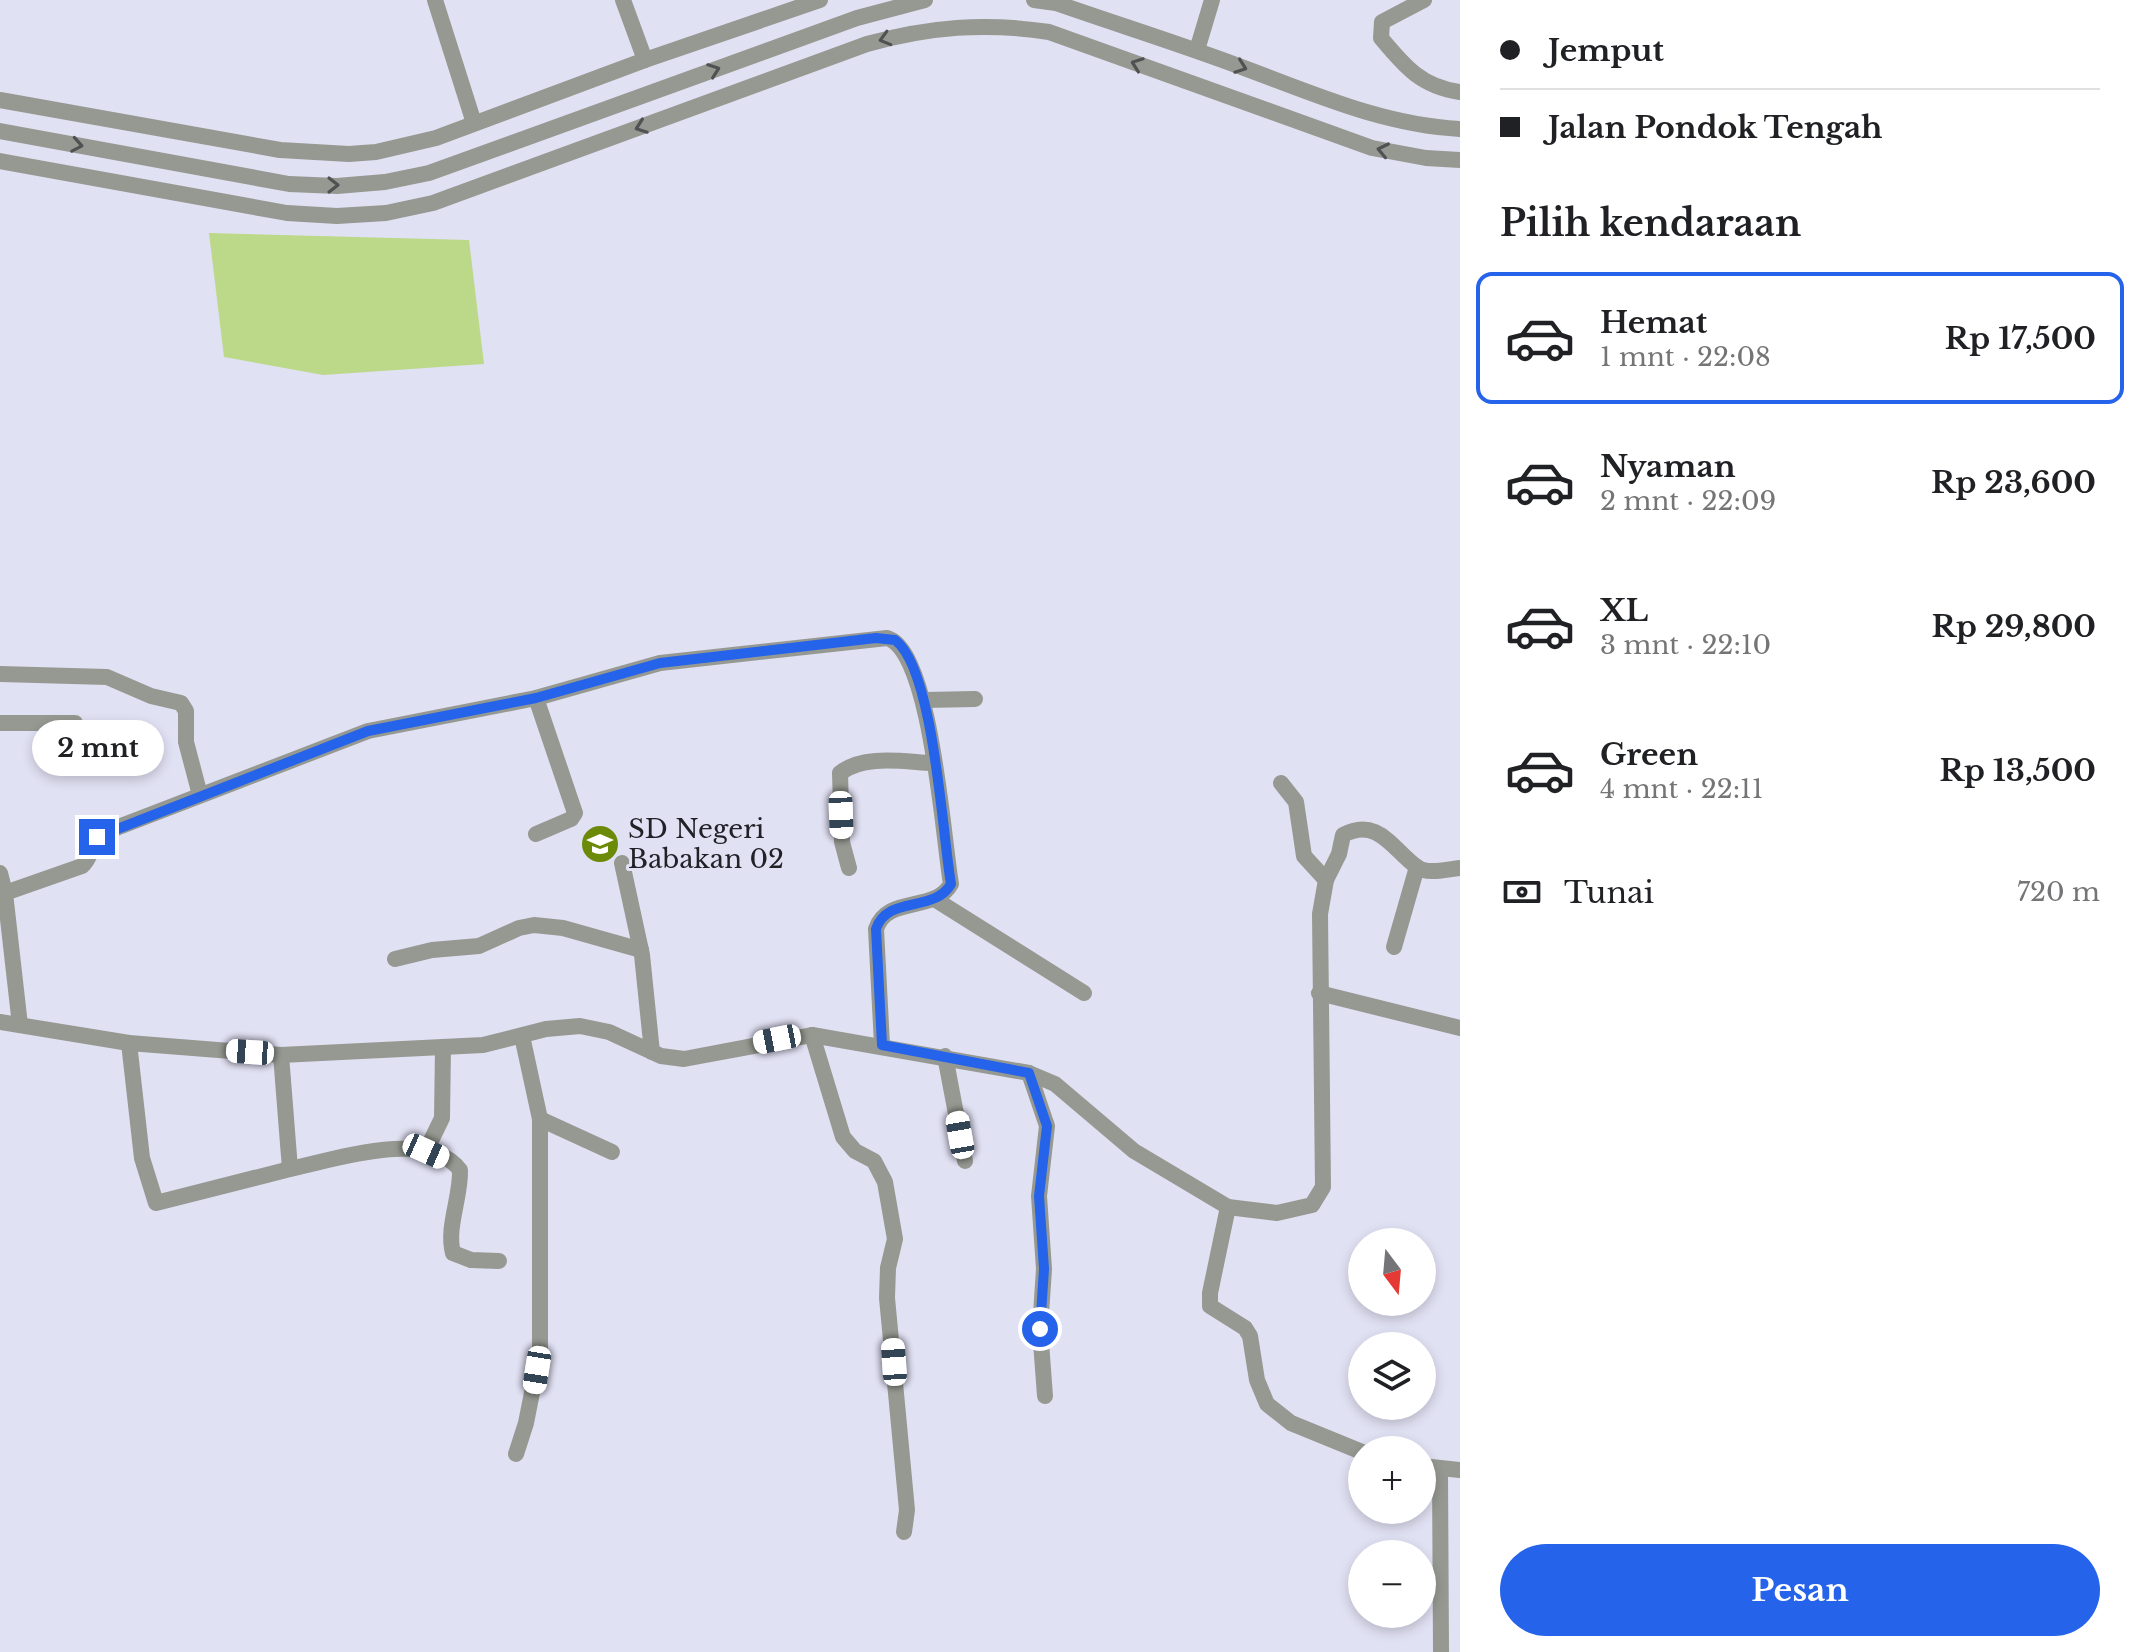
<!DOCTYPE html>
<html lang="id">
<head>
<meta charset="utf-8">
<style>
  body { margin:0; font-family:"Libre Baskerville",serif; background:#f2f2f2; color:#202124; height:100vh; display:flex; flex-direction:column; font-size:30px; white-space:nowrap }
  * { box-sizing:border-box; margin:0 }
  p { font-size:26px; color:#757577 }
  .icon { flex:none; width:44px; height:44px; fill:none; stroke:currentColor; stroke-width:2; stroke-linecap:round; stroke-linejoin:round }
  .map { position:relative; flex:1; overflow:hidden }
  .sheet { display:flex; flex-direction:column; background:#fff; width:680px }
  .sheet>* { flex:none }
  .hud { display:grid; align-content:center; height:176px; padding:0 40px; background:#fff }
  .needle { width:52px; rotate:164deg }
  .tools { position:absolute; left:1348px; top:1228px; display:grid; gap:16px }
  .tools a { display:grid; place-items:center; width:88px; height:88px; border-radius:50%; background:#fff; box-shadow:0 4px 12px #0003; font-size:40px }
  .end { position:absolute; width:36px; height:36px; margin:-18px; border:10px solid #2563eb; background:#fff; box-shadow:0 0 0 4px #fff }
  .from { border-radius:50% }
  .bubble { position:absolute; height:56px; border-radius:28px; background:#fff; box-shadow:0 4px 12px #0003; font-size:26px; font-weight:700; line-height:56px; text-align:center }
  .car { position:absolute; width:24px; height:48px; margin:-24px -12px; border-radius:10px; box-shadow:0 0 6px 2px #0007; background:linear-gradient(#fff 24%,#345 0 40%,#fff 0 76%,#345 0 86%,#fff 0) }
  .hud b { display:flex; align-items:center; gap:28px; height:76px; font-size:30px }
  .hud b+b { border-top:2px solid #e0e0e0 }
  .hud i { width:20px; height:20px; background:#202124 }
  ul { padding:0; list-style:none }
  li { display:flex; align-items:center; gap:24px; height:132px; margin:0 16px 12px; padding:0 24px; border:4px solid transparent; border-radius:16px }
  li div { flex:1 }
  li b { display:block; font-size:30px }
  li em { font-style:normal; font-weight:700 }
  li.current { border-color:#2563eb }
  li>.icon { width:72px; height:72px; stroke-width:1.5 }
  h2 { padding:0 40px; font-size:36px; line-height:96px }
  .pay { display:flex; align-items:center; gap:20px; height:88px; padding:0 40px; font-size:30px }
  .pay p { margin-inline-start:auto }
  .primary-button { display:flex; gap:16px; margin-top:auto; padding:16px 40px }
  .primary-button a { flex:1; height:92px; border-radius:48px; background:#2563eb; color:#fff; font-size:32px; font-weight:700; line-height:92px; text-align:center }
  main { display:flex; flex:1; min-height:0 }
  .map>svg:first-child { display:block }
</style>
</head>
<body>
<main>
<div class="map">
<svg width="1460" height="1652" viewBox="0 0 1460 1652">
  <rect width="100%" height="100%" fill="#e1e1f4"/>
  <polygon fill="#bcd889" points="209,233 469,240 484,364 323,375 224,357"/>
  <g fill="none" stroke-linecap="round" stroke-linejoin="round">
    <g stroke="#969991" stroke-width="16">
      <polyline points="435,0 474,123"/>
      <polyline points="623,0 645,60"/>
      <path d="M 1034,0 L 1056,3 C 1116,24 1177,43 1236,65 C 1310,92 1381,125 1460,129"/>
      <path d="M 1424,0 L 1382,22 L 1381,38 C 1405,67 1422,87 1460,92"/>
      <polyline points="1197,50 1212,0"/>
      <polyline points="0,100 280,150 349,154 376,152 436,138 645,60 820,0"/>
      <polyline points="0,131 289,184 337,186 385,182 429,173 857,18 925,0"/>
      <path d="M 0,161 L 287,213 L 337,216 L 386,213 L 433,203 L 867,44 C 929,27 984,22 1049,32 L 1372,148 L 1426,158 L 1460,160"/>
      <polyline points="0,674 107,677 151,696 181,703 186,711 186,742 200,795"/>
      <polyline points="536,698 575,813 571,819 536,834"/>
      <polyline points="925,700 975,699"/>
      <polyline points="0,723 75,723"/>
      <polyline points="1281,783 1296,802 1304,856 1326,880"/>
      <polyline points="622,863 642,955 652,1052"/>
      <path d="M 849,868 L 842,842 L 840,773 C 864,754 905,762 933,763"/>
      <polyline points="0,873 5,893"/>
      <polyline points="936,900 1084,993"/>
      <polyline points="1394,947 1417,867"/>
      <polyline points="395,959 432,950 479,946 519,928 534,925 563,928 641,950"/>
      <polyline points="1319,993 1460,1028"/>
      <polyline points="0,1022 129,1043 281,1055 483,1045 546,1029 580,1026 609,1032 661,1056 684,1059 812,1035 1029,1073 1055,1084 1134,1151 1228,1207 1210,1293 1210,1306 1245,1328 1250,1336 1257,1380 1267,1404 1291,1423 1362,1452"/>
      <path d="M 20,1025 L 5,893 L 82,866 C 93,857 90,842 103,833 L 368,731 L 536,698 L 660,663 L 887,638 C 931,650 943,838 951,884 C 935,913 887,895 876,929 L 882,1045"/>
      <polyline points="812,1035 843,1137 855,1151 874,1161 885,1182 895,1239 888,1268 887,1298 907,1510 904,1532"/>
      <polyline points="129,1043 142,1158 156,1203 290,1169"/>
      <path d="M 281,1055 L 290,1169 C 333,1160 428,1128 460,1170 C 461,1197 446,1228 453,1253 L 471,1260 L 499,1261"/>
      <polyline points="945,1056 965,1161"/>
      <polyline points="1029,1073 1047,1126 1039,1196 1044,1269 1040,1329 1045,1396"/>
      <polyline points="540,1119 612,1152"/>
      <polyline points="426,1151 442,1118 443,1047"/>
      <path d="M 1228,1207 L 1277,1213 L 1312,1205 L 1323,1187 L 1320,914 L 1326,880 L 1339,854 L 1343,835 C 1378,816 1393,850 1417,867 C 1428,875 1447,869 1460,868"/>
      <polyline points="516,1454 526,1423 540,1352 540,1119 522,1036"/>
      <polyline points="1422,1466 1460,1470"/>
      <polyline points="1440,1470 1441,1652"/>
    </g>
  </g>
  <defs><path id="oneway-chevron" d="M-2-3.5L2.5 0L-2 3.5" fill="none" stroke-width="1.6" stroke-linecap="round" stroke-linejoin="round" transform="scale(2)"/></defs>
  <g stroke="#505152">
    <use href="#oneway-chevron" transform="translate(885 39) rotate(164)"/>
    <use href="#oneway-chevron" transform="translate(1137 64) rotate(-160)"/>
    <use href="#oneway-chevron" transform="translate(1241 67) rotate(20)"/>
    <use href="#oneway-chevron" transform="translate(714 70) rotate(-20)"/>
    <use href="#oneway-chevron" transform="translate(641 127) rotate(160)"/>
    <use href="#oneway-chevron" transform="translate(77 145) rotate(10)"/>
    <use href="#oneway-chevron" transform="translate(1383 150) rotate(-168)"/>
    <use href="#oneway-chevron" transform="translate(333 185)"/>
  </g>
  <g fill="none" stroke-linecap="round" stroke-linejoin="round">
    <path stroke="#2563eb" stroke-width="10" d="M 97,837 L 368,731 L 536,698 L 660,663 L 876,638 L 895,640 C 934,669 942,832 951,884 C 935,913 887,895 876,929 L 882,1045 L 1029,1073 L 1047,1126 L 1039,1196 L 1044,1269 L 1040,1329"/>
  </g>
  <defs>
    <g id="school-disc" transform="scale(2)"><circle r="9.5" fill="#6b8a08" stroke="#e1e1f4"/><path d="M0-5L7-2L0 1L-7-2ZM-4 1L0 2.5L4 1V4Q0 6-4 4Z" fill="#fff"/></g>
  </defs>
  <g fill-rule="evenodd">
    <use href="#school-disc" x="600" y="844"/>
  </g>
  <g text-anchor="middle" dominant-baseline="central" stroke-width="6" stroke-linejoin="round" paint-order="stroke">
    <g font-size="26" fill="#212128" stroke="#e1e1f4" text-anchor="start">
      <text x="628" y="829">SD Negeri<tspan x="628" dy="30">Babakan 02</tspan></text>
    </g>
  </g>
</svg>
<div class="tools">
<a><svg class="needle" viewBox="-14 -14 28 28"><path d="M0-13l5 13h-10z" fill="#e53935"/><path d="M0 13l5-13h-10z" fill="#757577"/></svg></a>
<a><svg class="icon" aria-label="layers" viewBox="0 0 24 24"><path d="M12 4l9 5-9 5-9-5zM3 14l9 5 9-5"/></svg></a>
<a>+</a>
<a>−</a>
</div>
<i class="end from" style="left:1040px;top:1329px"></i>
<i class="end" style="left:97px;top:837px"></i>
<div class="bubble" style="left:32px;top:720px;width:132px">2 mnt</div>
<i class="car" style="left:841px;top:815px;rotate:178deg"></i>
<i class="car" style="left:777px;top:1039px;rotate:259deg"></i>
<i class="car" style="left:250px;top:1052px;rotate:274deg"></i>
<i class="car" style="left:960px;top:1135px;rotate:350deg"></i>
<i class="car" style="left:426px;top:1151px;rotate:114deg"></i>
<i class="car" style="left:894px;top:1362px;rotate:356deg"></i>
<i class="car" style="left:537px;top:1370px;rotate:189deg"></i>
</div>
<section class="sheet">
<div class="hud">
<b><i class="from"></i>Jemput</b>
<b><i></i>Jalan Pondok Tengah</b>
</div>
<h2>Pilih kendaraan</h2>
<ul>
<li class="current"><svg class="icon" aria-label="car" viewBox="0 0 24 24"><path d="M5 17H2v-5l4-1 3-4h7l3 4 3 1v5h-3M9 17h6M6 11h13"/><circle cx="7" cy="17" r="2"/><circle cx="17" cy="17" r="2"/></svg><div><b>Hemat</b><p>1 mnt · 22:08</p></div><em>Rp 17,500</em></li>
<li><svg class="icon" aria-label="car" viewBox="0 0 24 24"><path d="M5 17H2v-5l4-1 3-4h7l3 4 3 1v5h-3M9 17h6M6 11h13"/><circle cx="7" cy="17" r="2"/><circle cx="17" cy="17" r="2"/></svg><div><b>Nyaman</b><p>2 mnt · 22:09</p></div><em>Rp 23,600</em></li>
<li><svg class="icon" aria-label="car" viewBox="0 0 24 24"><path d="M5 17H2v-5l4-1 3-4h7l3 4 3 1v5h-3M9 17h6M6 11h13"/><circle cx="7" cy="17" r="2"/><circle cx="17" cy="17" r="2"/></svg><div><b>XL</b><p>3 mnt · 22:10</p></div><em>Rp 29,800</em></li>
<li><svg class="icon" aria-label="car" viewBox="0 0 24 24"><path d="M5 17H2v-5l4-1 3-4h7l3 4 3 1v5h-3M9 17h6M6 11h13"/><circle cx="7" cy="17" r="2"/><circle cx="17" cy="17" r="2"/></svg><div><b>Green</b><p>4 mnt · 22:11</p></div><em>Rp 13,500</em></li>
</ul>
<div class="pay"><svg class="icon" aria-label="cash" viewBox="0 0 24 24"><path d="M3 7h18v10H3z"/><circle cx="12" cy="12" r="2"/></svg>Tunai<p>720 m</p></div>
<div class="primary-button"><a>Pesan</a></div>
</section>
</main>
</body>
</html>
